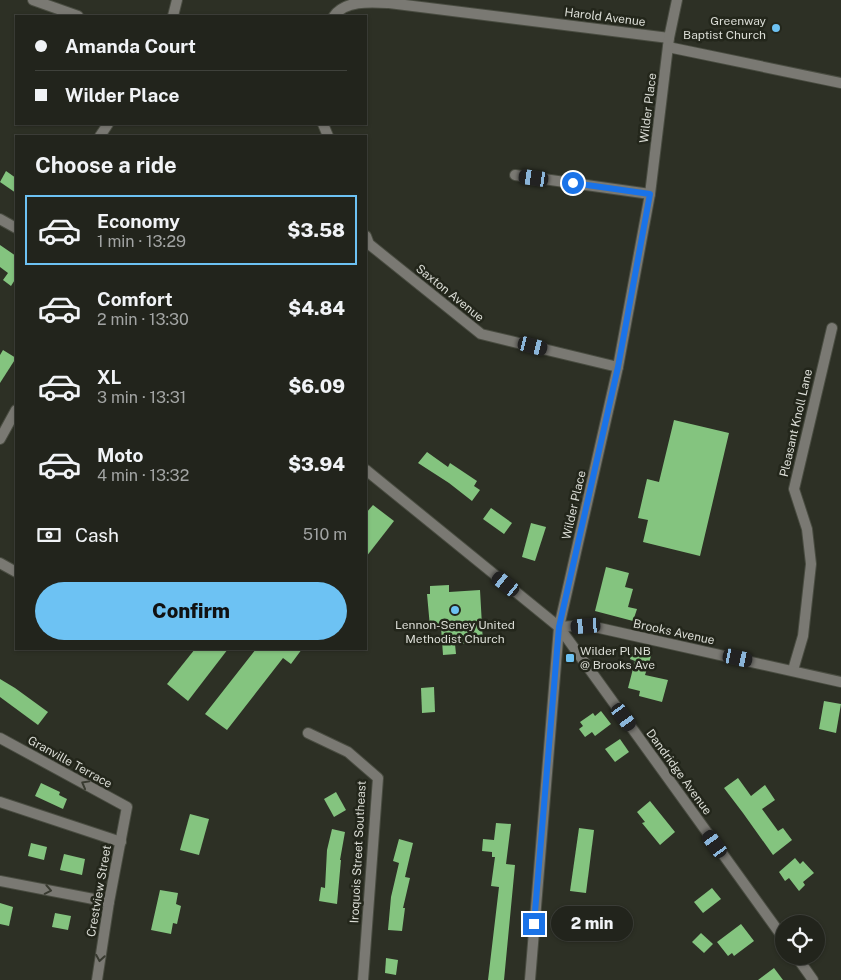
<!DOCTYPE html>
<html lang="en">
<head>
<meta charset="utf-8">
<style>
  body { margin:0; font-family:"Public Sans",sans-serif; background:#2a2c25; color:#f1f3f6; height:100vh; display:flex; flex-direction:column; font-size:19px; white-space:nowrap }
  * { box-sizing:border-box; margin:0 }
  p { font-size:16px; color:#a2a4a3 }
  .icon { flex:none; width:28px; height:28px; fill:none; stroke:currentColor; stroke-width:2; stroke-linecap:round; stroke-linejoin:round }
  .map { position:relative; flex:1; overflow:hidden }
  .panel { position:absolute; left:15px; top:135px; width:352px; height:515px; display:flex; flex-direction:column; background:#22241c; border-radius:0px; box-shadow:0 1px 4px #0004,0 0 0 1px #3f413b }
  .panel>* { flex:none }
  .top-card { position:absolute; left:15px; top:15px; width:352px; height:110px; border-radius:0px; box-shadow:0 1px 4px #0004,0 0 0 1px #3f413b; display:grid; align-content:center; height:110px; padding:0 20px; background:#22241c }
  .buttons { position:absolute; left:775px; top:915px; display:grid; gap:10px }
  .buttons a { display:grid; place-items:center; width:50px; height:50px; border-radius:50%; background:#22241c; box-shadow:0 1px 4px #0004,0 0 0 1px #3f413b; font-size:25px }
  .end { position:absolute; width:22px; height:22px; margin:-11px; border:6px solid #1a73e8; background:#fff; box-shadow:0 0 0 2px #fff }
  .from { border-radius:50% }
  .bubble { position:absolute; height:35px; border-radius:18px; background:#22241c; box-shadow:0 1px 4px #0004,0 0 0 1px #3f413b; font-size:16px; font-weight:800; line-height:35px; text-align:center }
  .car { position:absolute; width:15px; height:30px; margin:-15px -8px; border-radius:6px; box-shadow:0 0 4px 1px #0007; background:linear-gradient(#222 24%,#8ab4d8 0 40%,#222 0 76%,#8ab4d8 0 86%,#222 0) }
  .top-card b { display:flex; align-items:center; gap:18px; height:48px; font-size:19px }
  .top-card b+b { border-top:1px solid #3f413b }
  .top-card i { width:12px; height:12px; background:#f1f3f6 }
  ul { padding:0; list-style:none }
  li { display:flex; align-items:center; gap:15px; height:70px; margin:0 10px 8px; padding:0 10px; border:2px solid transparent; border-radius:0px }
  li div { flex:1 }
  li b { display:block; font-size:19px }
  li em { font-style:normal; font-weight:800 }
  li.active { border-color:#6dc2f3 }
  li>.icon { width:45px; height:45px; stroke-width:1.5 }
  h2 { padding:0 20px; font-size:22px; line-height:60px }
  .pay { display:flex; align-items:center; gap:12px; height:55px; padding:0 20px; font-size:19px }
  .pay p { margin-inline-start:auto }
  .primary-button { display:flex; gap:10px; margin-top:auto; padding:10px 20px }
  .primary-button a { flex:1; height:58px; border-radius:30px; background:#6dc2f3; color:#111; font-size:20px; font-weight:800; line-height:58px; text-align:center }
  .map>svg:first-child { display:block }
</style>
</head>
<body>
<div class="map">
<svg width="841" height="980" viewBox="0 0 841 980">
  <rect width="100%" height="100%" fill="#2d3025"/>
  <g fill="#84c47f">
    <polygon points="6,171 16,178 16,193 0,182"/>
    <polygon points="0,245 16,256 16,278 11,286 3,280 8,273 0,267"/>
    <polygon points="3,350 16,358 0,383 0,355"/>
    <polygon points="674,420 729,433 700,556 643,542 648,520 638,518 647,479 659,482"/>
    <polygon points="427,452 448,467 450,463 477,481 474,486 480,490 472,501 449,483 418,463"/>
    <polygon points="373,505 394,521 366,557 366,513"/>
    <polygon points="491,508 512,523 504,534 483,519"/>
    <polygon points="531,523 546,527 535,561 522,557"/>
    <polygon points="606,567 629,573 625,587 633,589 628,607 637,609 633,621 595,611"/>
    <polygon points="449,585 449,592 480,590 483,643 455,644 456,654 443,655 441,627 430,627 427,594 430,594 430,586"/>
    <polygon points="633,647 652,653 645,675 668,680 662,702 639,696 640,691 628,688 635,661 630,659"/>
    <polygon points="195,649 228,649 188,701 167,684"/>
    <polygon points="256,649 302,649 291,664 283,658 227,730 205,714"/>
    <polygon points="0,679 15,688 48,712 38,725 0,697"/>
    <polygon points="434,687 435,712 422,713 421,688"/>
    <polygon points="824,701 841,704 836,733 819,729"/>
    <polygon points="601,711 611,724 595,736 592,732 585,737 579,729 583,726 580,722 593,713 595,716"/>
    <polygon points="620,739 629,752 615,762 605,749"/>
    <polygon points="738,778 751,796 765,785 775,800 762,809 778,831 783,828 792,840 773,855 743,813 724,788"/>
    <polygon points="41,783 60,792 59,795 67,799 63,809 35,796"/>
    <polygon points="336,792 346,810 334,817 324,799"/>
    <polygon points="650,801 675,832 660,845 642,823 645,822 637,812"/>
    <polygon points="190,814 209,819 199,855 180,850"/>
    <polygon points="496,823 511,824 506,864 515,865 504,980 488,980 499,887 491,886 495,857 492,857 492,852 482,851 483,839 494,840"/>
    <polygon points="579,828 594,830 586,893 570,891"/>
    <polygon points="332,829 345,832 340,860 341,860 337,904 319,901 321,887 325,888 327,850"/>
    <polygon points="399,839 413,843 405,877 410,878 403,908 405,908 402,931 388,930 391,897 399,863 393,861"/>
    <polygon points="31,843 47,847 44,860 28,856"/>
    <polygon points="64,854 85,859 82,875 60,870"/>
    <polygon points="795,858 800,864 803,861 814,873 803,882 805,885 799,891 789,878 785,881 779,872"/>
    <polygon points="712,888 721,899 703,913 694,902"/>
    <polygon points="160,890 178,893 176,904 181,906 177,924 173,923 171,934 151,930"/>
    <polygon points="0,903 13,907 9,926 0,924"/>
    <polygon points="55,913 71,916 68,930 52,927"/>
    <polygon points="741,924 754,941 734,956 732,953 728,956 717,942"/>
    <polygon points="701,933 713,944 704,953 692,942"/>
    <polygon points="386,958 398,960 396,975 385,973"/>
    <polygon points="774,968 783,980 758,980"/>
  </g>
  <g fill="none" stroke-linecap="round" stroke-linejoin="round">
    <g stroke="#494c41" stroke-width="12">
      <g id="minor">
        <polyline points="33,0 78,16"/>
        <polyline points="173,16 177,0"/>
        <path d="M 334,16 C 345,0 371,2 389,3 L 669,38"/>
        <polyline points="668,47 841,83"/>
        <polyline points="323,124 328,136"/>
        <polyline points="100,136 108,124"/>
        <polyline points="515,175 650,194"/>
        <polyline points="366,236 369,244 481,334 618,367"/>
        <polyline points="0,439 16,410"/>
        <polyline points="0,563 16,572"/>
        <polyline points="793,670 803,636 811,564 807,529 794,489 832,328"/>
        <polyline points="308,733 348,752 378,778 363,980"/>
        <polyline points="0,738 127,807 109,902 97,980"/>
        <polyline points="0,802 121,842"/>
        <polyline points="0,881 109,902"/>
        <polyline points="530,980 559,627 618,367 650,194 669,38 677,0"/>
      </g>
    </g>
    <g stroke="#494c41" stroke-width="12">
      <g id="tertiary">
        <polyline points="0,219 16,228"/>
        <polyline points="366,470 559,627 784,939"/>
        <polyline points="559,627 586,625 841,682"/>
        <polyline points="796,956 813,980"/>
      </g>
    </g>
    <use href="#minor" stroke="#7a7973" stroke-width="10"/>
    <use href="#tertiary" stroke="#7a7973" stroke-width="10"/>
  </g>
  <defs><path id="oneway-chevron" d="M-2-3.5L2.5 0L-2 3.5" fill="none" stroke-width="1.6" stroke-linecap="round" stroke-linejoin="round" transform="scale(1.25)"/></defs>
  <g stroke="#393b31">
    <use href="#oneway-chevron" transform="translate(85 784) rotate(-151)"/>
    <use href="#oneway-chevron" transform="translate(48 890) rotate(11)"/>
    <use href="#oneway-chevron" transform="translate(100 958) rotate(99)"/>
  </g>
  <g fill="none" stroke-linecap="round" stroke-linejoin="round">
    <polyline stroke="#1a73e8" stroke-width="6" points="534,924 559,627 618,367 650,194 573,183"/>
  </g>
  <g fill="#6dc2f3" stroke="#23261b" stroke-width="2">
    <circle cx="776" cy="28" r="5"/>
    <circle cx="455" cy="610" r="5"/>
    <rect x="565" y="653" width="10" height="10" rx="2.5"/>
  </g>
  <g text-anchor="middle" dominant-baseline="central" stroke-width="5" stroke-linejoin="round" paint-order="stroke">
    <g font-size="12" fill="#dbddd6" stroke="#23261b">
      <text transform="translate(605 17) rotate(7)">Harold Avenue</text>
      <text transform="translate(648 108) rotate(-83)">Wilder Place</text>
      <text transform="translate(450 293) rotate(39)">Saxton Avenue</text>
      <text transform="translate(796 423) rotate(-77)">Pleasant Knoll Lane</text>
      <text transform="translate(574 505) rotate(-77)">Wilder Place</text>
      <text transform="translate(674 632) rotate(12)">Brooks Avenue</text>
      <text transform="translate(70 762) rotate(29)">Granville Terrace</text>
      <text transform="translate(679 772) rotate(54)">Dandridge Avenue</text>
      <text transform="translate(358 852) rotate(-87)">Iroquois Street Southeast</text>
      <text transform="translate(99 891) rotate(-80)">Crestview Street</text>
    </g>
    <g font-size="12" fill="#dbddd6" stroke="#23261b" text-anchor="end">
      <text x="766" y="21">Greenway<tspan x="766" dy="14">Baptist Church</tspan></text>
      <text x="455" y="625" text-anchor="middle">Lennon-Seney United<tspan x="455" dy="14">Methodist Church</tspan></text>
      <text x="580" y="651" text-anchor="start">Wilder Pl NB<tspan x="580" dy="14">@ Brooks Ave</tspan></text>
    </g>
  </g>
</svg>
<div class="buttons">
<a><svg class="icon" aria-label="locate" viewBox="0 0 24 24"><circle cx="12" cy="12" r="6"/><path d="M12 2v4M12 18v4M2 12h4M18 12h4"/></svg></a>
</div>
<i class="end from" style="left:573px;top:183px"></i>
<i class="end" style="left:534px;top:924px"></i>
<div class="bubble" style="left:551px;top:906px;width:82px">2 min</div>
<i class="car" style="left:534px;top:178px;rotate:278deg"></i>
<i class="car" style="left:533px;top:346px;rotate:104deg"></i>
<i class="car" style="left:506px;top:584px;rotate:309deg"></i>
<i class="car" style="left:586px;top:626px;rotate:266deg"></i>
<i class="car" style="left:738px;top:658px;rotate:102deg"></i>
<i class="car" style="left:624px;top:717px;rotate:144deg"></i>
<i class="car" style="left:715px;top:844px;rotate:324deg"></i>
<div class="top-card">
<b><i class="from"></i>Amanda Court</b>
<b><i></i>Wilder Place</b>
</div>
<section class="panel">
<h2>Choose a ride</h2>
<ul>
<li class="active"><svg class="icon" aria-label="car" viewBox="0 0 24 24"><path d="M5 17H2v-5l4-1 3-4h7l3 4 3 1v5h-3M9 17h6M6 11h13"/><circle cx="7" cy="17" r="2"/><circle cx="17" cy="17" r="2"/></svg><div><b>Economy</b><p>1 min · 13:29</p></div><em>$3.58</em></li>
<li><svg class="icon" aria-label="car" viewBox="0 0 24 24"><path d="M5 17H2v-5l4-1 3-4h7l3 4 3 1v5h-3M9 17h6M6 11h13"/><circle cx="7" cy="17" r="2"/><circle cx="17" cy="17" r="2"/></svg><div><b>Comfort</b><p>2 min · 13:30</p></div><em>$4.84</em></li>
<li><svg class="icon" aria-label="car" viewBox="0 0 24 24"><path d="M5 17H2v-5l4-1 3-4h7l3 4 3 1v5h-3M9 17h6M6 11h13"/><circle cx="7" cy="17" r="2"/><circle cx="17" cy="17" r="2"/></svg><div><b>XL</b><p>3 min · 13:31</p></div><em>$6.09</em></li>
<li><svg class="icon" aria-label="car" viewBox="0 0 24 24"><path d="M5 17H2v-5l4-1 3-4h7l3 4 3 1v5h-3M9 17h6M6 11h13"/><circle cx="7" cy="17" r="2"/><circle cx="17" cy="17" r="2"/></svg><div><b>Moto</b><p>4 min · 13:32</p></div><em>$3.94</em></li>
</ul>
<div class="pay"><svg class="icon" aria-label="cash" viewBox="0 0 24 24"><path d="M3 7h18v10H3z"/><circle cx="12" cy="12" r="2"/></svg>Cash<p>510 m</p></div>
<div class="primary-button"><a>Confirm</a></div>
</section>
</div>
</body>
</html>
